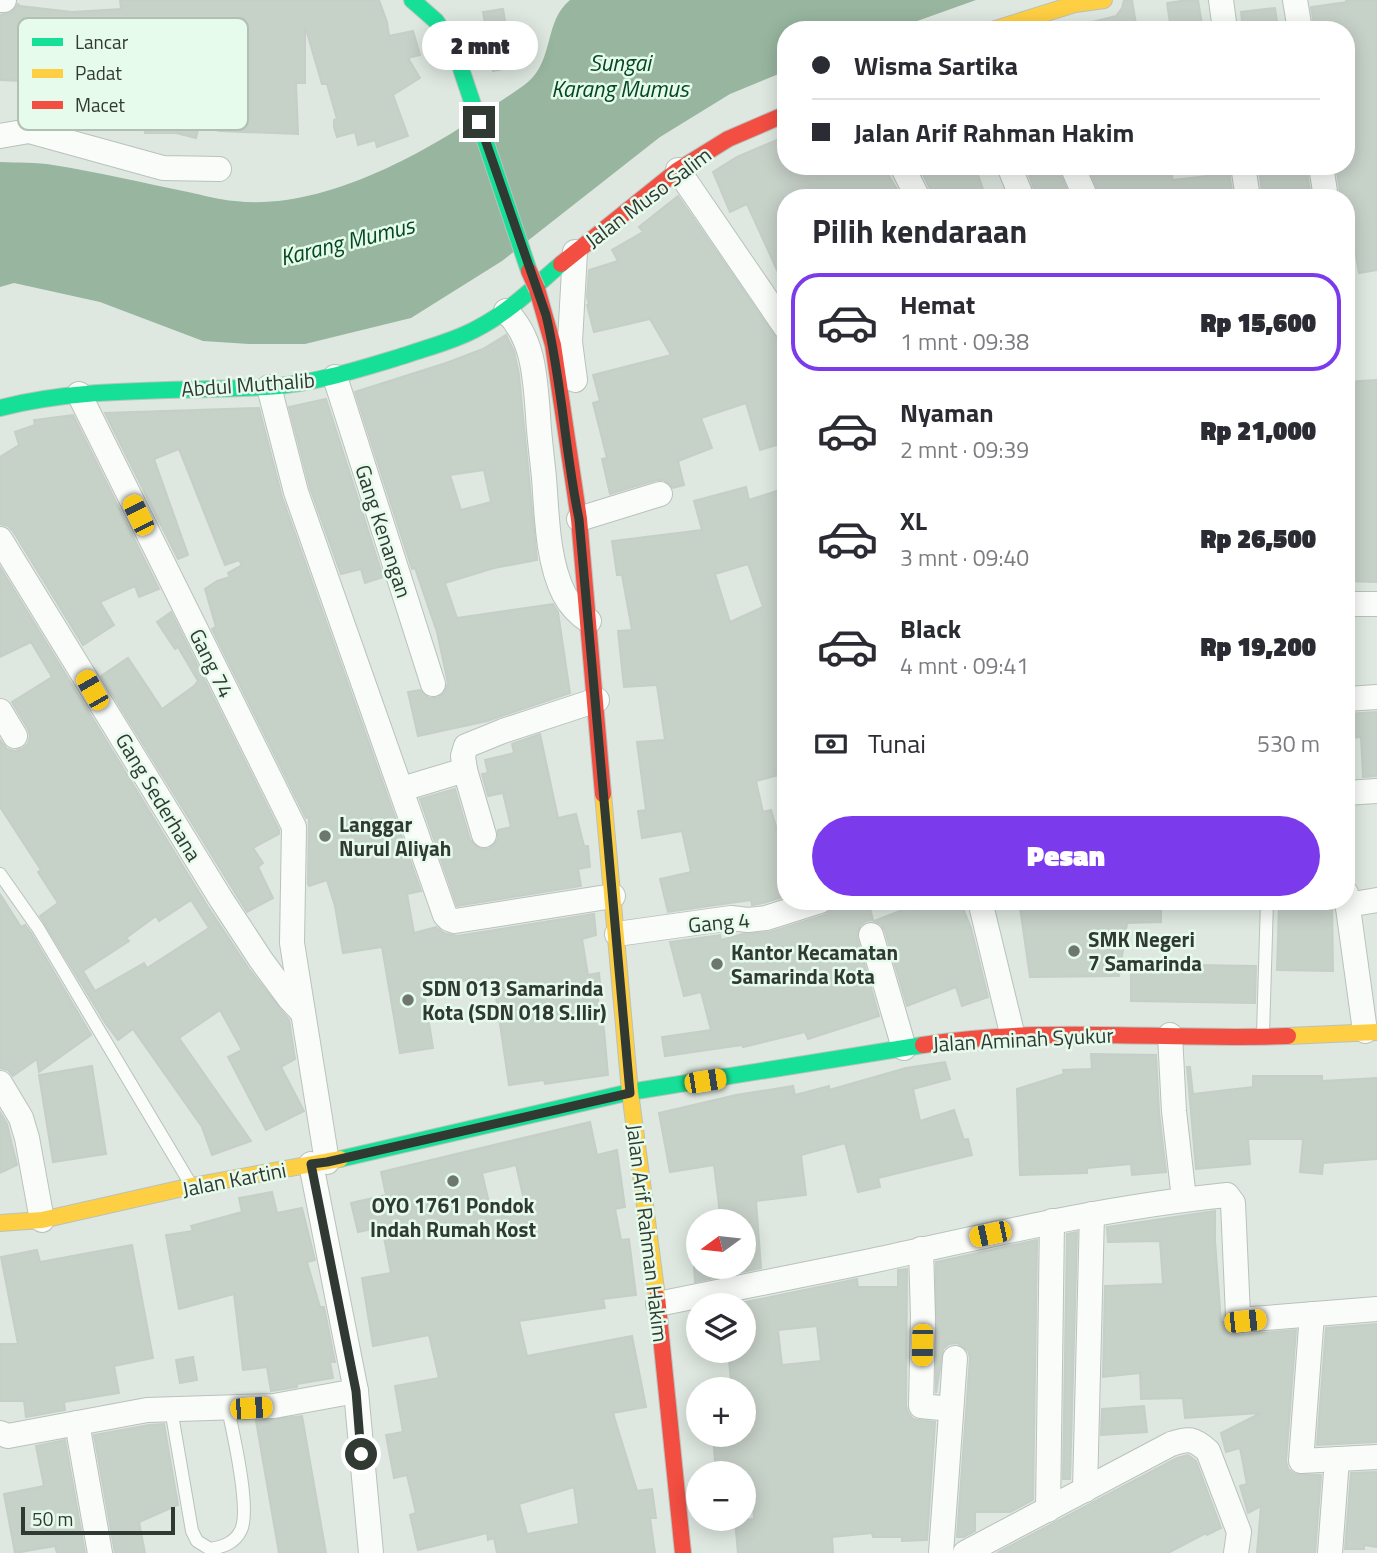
<!DOCTYPE html>
<html lang="id">
<head>
<meta charset="utf-8">
<style>
  body { margin:0; font-family:"Titillium Web",sans-serif; background:#f2f2f3; color:#2b2b33; height:100vh; display:flex; flex-direction:column; font-size:26px; white-space:nowrap }
  * { box-sizing:border-box; margin:0 }
  p { font-size:23px; color:#7c7c81 }
  .icon { flex:none; width:38px; height:38px; fill:none; stroke:currentColor; stroke-width:2; stroke-linecap:round; stroke-linejoin:round }
  .map { position:relative; flex:1; overflow:hidden }
  .drawer { position:absolute; left:777px; top:189px; width:578px; height:721px; display:flex; flex-direction:column; background:#fff; border-radius:28px; box-shadow:0 4px 18px #0003 }
  .drawer>* { flex:none }
  .top-card { position:absolute; left:777px; top:21px; width:578px; height:154px; border-radius:28px; box-shadow:0 4px 18px #0003; display:grid; align-content:center; height:154px; padding:0 35px; background:#fff }
  .needle { width:46px; rotate:255deg }
  .buttons { position:absolute; left:686px; top:1209px; display:grid; gap:14px }
  .buttons a { display:grid; place-items:center; width:70px; height:70px; border-radius:50%; background:#fff; box-shadow:0 4px 18px #0003; font-size:35px }
  .scale { position:absolute; left:21px; bottom:18px; width:154px; box-sizing:border-box; padding-left:7px; border:4px solid #313933; border-top:0; font-size:19px; line-height:24px; white-space:nowrap; color:#313933; -webkit-text-stroke:5px #e6fbeb; paint-order:stroke }
  .end { position:absolute; width:32px; height:32px; margin:-16px; border:9px solid #313933; background:#fff; box-shadow:0 0 0 4px #fff }
  .from { border-radius:50% }
  .bubble { position:absolute; height:49px; border-radius:24px; background:#fff; box-shadow:0 4px 18px #0003; font-size:23px; font-weight:800; line-height:49px; text-align:center }
  .car { position:absolute; width:21px; height:42px; margin:-21px -10px; border-radius:9px; box-shadow:0 0 5px 2px #0007; background:linear-gradient(#f5c518 24%,#345 0 40%,#f5c518 0 76%,#345 0 86%,#f5c518 0) }
  .top-card b { display:flex; align-items:center; gap:24px; height:66px; font-size:26px }
  .top-card b+b { border-top:2px solid #e1e1e2 }
  .top-card i { width:18px; height:18px; background:#2b2b33 }
  ul { padding:0; list-style:none }
  li { display:flex; align-items:center; gap:21px; height:98px; margin:0 14px 10px; padding:0 21px; border:4px solid transparent; border-radius:28px }
  li div { flex:1 }
  li b { display:block; font-size:26px }
  li em { font-style:normal; font-weight:800 }
  li.selected { border-color:#7c3aed }
  li>.icon { width:63px; height:63px; stroke-width:1.5 }
  h2 { padding:0 35px; font-size:32px; line-height:84px }
  .pay { display:flex; align-items:center; gap:18px; height:77px; padding:0 35px; font-size:26px }
  .pay p { margin-inline-start:auto }
  .cta { display:flex; gap:14px; margin-top:auto; padding:14px 35px }
  .cta a { flex:1; height:80px; border-radius:42px; background:#7c3aed; color:#fff; font-size:28px; font-weight:800; line-height:80px; text-align:center }
  .map>svg:first-child { display:block }
</style>
</head>
<body>
<div class="map">
<svg width="1377" height="1553" viewBox="0 0 1377 1553">
  <rect width="100%" height="100%" fill="#dee8e0"/>
  <path fill="#97b59f" d="M 570,0 L 976,0 L 892,30 L 786,30 L 786,71 L 730,94 L 660,137 L 502,261 L 411,318 L 305,344 L 249,344 L 203,341 L 100,302 L 14,283 L 0,287 L 0,162 C 17,163 36,162 53,165 C 98,172 143,183 188,192 C 203,195 219,200 235,201 C 320,211 420,156 489,109 C 501,100 516,92 528,82 C 554,60 544,21 570,0 Z"/>
  <g fill="#c6d1c8" stroke="#c5cec7" stroke-width="2" fill-rule="evenodd">
    <polygon points="120,0 379,0 387,22 389,36 413,31 420,55 408,58 420,78 393,95 408,136 377,147 375,140 358,145 355,132 337,137 334,127 334,120 337,119 327,84 322,84 305,26 305,83 296,83 298,134 220,131 199,126 196,138 176,133 145,133 144,98 100,93 101,81 58,78 58,83 20,78 20,81 0,80 0,15 12,12 18,4 20,6 72,12 121,9"/>
    <polygon points="1124,0 1132,0 1137,30 1060,30 1116,16 1122,8"/>
    <polygon points="1188,0 1198,0 1203,30 1171,30 1167,3"/>
    <polygon points="1346,0 1377,0 1377,270 1359,273 1346,198 1341,198 1336,166 1346,166 1346,30 1315,30 1311,7 1347,2"/>
    <polygon points="1275,8 1278,30 1243,30 1241,12"/>
    <polygon points="503,9 513,67 493,71 483,12"/>
    <polygon points="786,136 786,166 883,166 898,191 879,198 786,198 786,290 747,204 730,212 713,172 737,157"/>
    <polygon points="919,166 975,166 986,198 939,198 936,189 931,191"/>
    <polygon points="1026,166 1057,166 1070,198 1037,198"/>
    <polygon points="1088,166 1120,166 1123,172 1141,166 1169,166 1173,180 1207,176 1205,166 1228,166 1233,198 1101,198"/>
    <polygon points="1281,166 1306,166 1311,198 1263,198 1259,170"/>
    <polygon points="678,196 786,352 786,442 760,450 746,403 701,418 712,448 678,461 684,485 673,488 664,480 656,480 610,494 602,459 607,458 593,403 600,401 593,375 671,355 650,319 594,332 587,305 589,304 587,297 589,270 618,261 612,250 643,232 639,227"/>
    <path d="M 506,335 L 514,351 L 519,375 L 537,560 L 494,568 L 445,583 L 457,618 L 553,604 L 558,612 L 570,693 L 487,721 L 418,736 L 408,692 L 420,690 L 429,698 L 437,698 L 444,693 L 448,683 L 437,632 L 415,568 L 412,569 L 355,392 L 446,363 L 483,349 ZM 484,470 L 491,502 L 461,510 L 450,475 Z"/>
    <polygon points="1377,380 1377,582 1346,581 1346,382"/>
    <polygon points="326,399 383,577 365,583 361,569 341,574 310,488 289,407"/>
    <polygon points="259,408 282,497 421,891 407,894 414,933 436,927 444,933 457,936 594,914 596,935 582,939 588,975 599,973 601,993 597,994 604,1030 608,1075 545,1084 544,1080 509,1085 493,977 470,982 470,979 424,992 433,1048 400,1053 382,947 343,953 335,906 327,880 309,886 308,884 309,817 306,818 212,629 216,627 205,589 217,581 230,577 228,573 242,565 239,560 225,565 179,449 154,459 188,555 178,559 105,413"/>
    <polygon points="73,415 159,589 139,597 135,586 100,602 114,625 83,645 13,531 8,526 0,524 0,457 19,445 15,432 35,425 34,420"/>
    <path d="M 746,487 L 749,500 L 786,488 L 786,773 L 756,781 L 763,812 L 771,810 L 786,859 L 786,896 L 763,903 L 752,905 L 751,900 L 668,912 L 660,879 L 691,872 L 682,831 L 642,838 L 638,811 L 646,810 L 637,742 L 665,740 L 657,685 L 624,687 L 618,631 L 632,630 L 622,575 L 617,575 L 612,541 L 702,530 L 694,501 ZM 748,564 L 763,607 L 730,622 L 715,574 Z"/>
    <path d="M 0,567 L 208,907 L 249,969 L 289,1020 L 295,1059 L 281,1067 L 304,1111 L 266,1130 L 228,1057 L 242,1050 L 220,1010 L 179,1038 L 251,1141 L 212,1155 L 202,1127 L 133,1029 L 118,1040 L 106,1024 L 40,916 L 58,903 L 38,872 L 41,870 L 0,807 L 0,740 L 7,749 L 15,751 L 22,749 L 28,744 L 30,736 L 28,729 L 12,702 L 52,677 L 31,642 L 0,657 ZM 191,900 L 209,928 L 147,968 L 144,963 L 95,991 L 83,971 L 129,941 L 126,938 L 156,916 L 159,921 Z"/>
    <polygon points="171,612 279,830 279,834 253,848 263,863 258,867 273,898 247,912 101,676 128,658 162,709 194,686 198,681 178,647 175,649 157,622"/>
    <polygon points="1377,712 1377,776 1363,777 1361,737 1346,738 1346,714"/>
    <polygon points="540,734 558,818 576,814 584,846 588,846 590,867 578,869 581,886 457,906 420,799 455,789 470,840 480,849 489,849 498,839 498,830 511,827 503,793 488,796 482,774 488,773 485,760 514,753 512,744"/>
    <polygon points="0,894 21,927 25,925 31,933 91,1035 39,1072 37,1059 13,1076 8,1070 0,1068"/>
    <polygon points="834,901 868,901 873,920 866,921 860,925 857,938 879,1016 808,1039 805,1032 743,1047 742,1045 665,1056 662,1037 711,1030 701,992 684,996 670,942 720,935 721,940 743,934 770,932 825,915 831,910"/>
    <polygon points="941,901 960,901 971,928 988,997 962,1006 956,987 907,1006 885,931 881,924 874,921 915,905 917,911"/>
    <polygon points="1019,901 1161,901 1161,922 1127,923 1119,976 1030,977"/>
    <polygon points="1279,905 1332,906 1333,971 1277,970"/>
    <polygon points="1131,964 1256,966 1255,1003 1131,1001"/>
    <polygon points="1091,1054 1156,1055 1159,1112 1166,1172 1132,1175 1131,1164 1087,1168 1087,1173 1020,1175 1017,1089 1064,1074 1063,1070 1092,1069"/>
    <polygon points="945,1062 950,1079 913,1089 920,1121 954,1110 964,1140 968,1139 972,1155 878,1178 880,1187 858,1192 845,1143 801,1155 806,1195 756,1201 761,1268 695,1282 694,1267 744,1267 744,1222 721,1222 714,1165 670,1172 659,1113 736,1095 793,1086 795,1095 829,1086 829,1090 906,1068"/>
    <polygon points="92,1066 106,1154 53,1162 39,1075"/>
    <polygon points="1187,1067 1190,1067 1193,1094 1253,1087 1253,1076 1322,1076 1322,1081 1377,1078 1377,1159 1323,1163 1322,1174 1300,1172 1303,1139 1248,1139 1250,1164 1196,1169"/>
    <polygon points="0,1112 7,1124 17,1165 0,1173"/>
    <path d="M 590,1122 L 597,1155 L 617,1150 L 625,1207 L 615,1209 L 621,1240 L 629,1239 L 636,1295 L 603,1299 L 605,1308 L 519,1321 L 527,1356 L 632,1336 L 646,1407 L 613,1413 L 637,1491 L 652,1489 L 656,1518 L 650,1518 L 655,1553 L 497,1553 L 494,1538 L 488,1540 L 487,1533 L 418,1550 L 410,1515 L 416,1513 L 407,1475 L 394,1478 L 386,1435 L 403,1432 L 395,1386 L 439,1378 L 429,1335 L 373,1346 L 362,1278 L 391,1273 L 382,1227 L 358,1232 L 351,1203 L 386,1195 L 381,1172 ZM 516,1165 L 524,1200 L 490,1207 L 482,1173 ZM 574,1487 L 579,1524 L 527,1534 L 519,1504 Z"/>
    <polygon points="272,1192 277,1213 302,1208 315,1260 307,1262 320,1307 324,1307 335,1362 330,1362 333,1378 297,1384 297,1387 271,1391 267,1367 243,1370 234,1294 179,1309 166,1235 193,1231 191,1226 242,1212 239,1198"/>
    <polygon points="1215,1211 1215,1241 1221,1322 1225,1322 1232,1332 1240,1335 1296,1330 1286,1461 1288,1469 1294,1474 1321,1475 1315,1553 1257,1553 1261,1506 1248,1513 1240,1486 1247,1484 1240,1448 1226,1452 1221,1433 1261,1413 1185,1418 1183,1398 1141,1399 1140,1373 1103,1377 1105,1286 1163,1284 1160,1241 1108,1242 1107,1227"/>
    <polygon points="1077,1232 1070,1479 1063,1479 1067,1234"/>
    <polygon points="1037,1240 1033,1500 1010,1512 975,1512 975,1531 964,1537 957,1537 970,1358 968,1351 957,1343 949,1344 943,1349 936,1393 936,1262"/>
    <polygon points="132,1245 153,1358 114,1366 119,1393 64,1402 65,1410 26,1417 24,1401 0,1401 0,1344 18,1344 1,1257 37,1250 40,1262"/>
    <path d="M 907,1269 L 906,1406 L 908,1413 L 913,1419 L 935,1422 L 927,1540 L 902,1541 L 902,1537 L 873,1537 L 872,1533 L 832,1537 L 833,1553 L 738,1553 L 735,1521 L 754,1519 L 752,1480 L 747,1480 L 746,1474 L 716,1474 L 713,1435 L 744,1435 L 744,1390 L 732,1390 L 728,1351 L 744,1351 L 744,1306 L 727,1306 L 857,1279 L 858,1287 L 898,1287 L 898,1270 ZM 817,1326 L 821,1361 L 782,1365 L 778,1330 Z"/>
    <polygon points="1377,1324 1377,1442 1317,1445 1326,1328"/>
    <polygon points="193,1357 197,1380 180,1383 176,1360"/>
    <polygon points="1144,1406 1147,1432 1101,1435 1102,1409"/>
    <polygon points="302,1416 326,1553 279,1553 256,1421"/>
    <polygon points="164,1424 178,1505 139,1522 145,1553 115,1553 94,1435 149,1425"/>
    <polygon points="65,1440 85,1553 57,1553 55,1546 15,1553 4,1494 44,1486 36,1446"/>
    <polygon points="1188,1455 1196,1461 1221,1528 1207,1535 1206,1533 1168,1553 997,1553 1177,1458"/>
    <polygon points="1377,1472 1377,1547 1364,1545 1364,1549 1345,1549 1351,1473"/>
  </g>
  <g fill="none" stroke-linecap="round" stroke-linejoin="round">
    <g stroke="#b9c2bb" stroke-width="14">
      <g id="lane">
        <polyline points="0,874 38,928 190,1183"/>
        <polyline points="1263,1034 1267,901"/>
        <path d="M 171,1409 L 192,1531 L 197,1541 L 210,1549 C 223,1547 235,1543 241,1530 C 251,1509 233,1433 228,1409"/>
      </g>
    </g>
    <g stroke="#b9c2bb" stroke-width="26">
      <g id="street">
        <polyline points="0,0 4,0"/>
        <polyline points="1221,0 1225,30"/>
        <polyline points="1295,0 1300,30"/>
        <polyline points="0,136 29,131 163,168 219,169"/>
        <polyline points="902,166 918,198"/>
        <polyline points="1009,166 1022,198"/>
        <polyline points="1072,166 1086,198"/>
        <polyline points="1243,166 1248,198"/>
        <polyline points="1321,166 1326,198"/>
        <polyline points="678,170 786,328"/>
        <path d="M 506,311 C 534,339 535,377 538,415 C 539,436 542,457 544,478 C 547,515 547,560 564,594 C 570,605 578,614 589,621"/>
        <polyline points="335,377 433,684"/>
        <polyline points="575,380 570,342 575,252"/>
        <polyline points="269,387 296,492 445,915 449,919 455,921 613,896"/>
        <polyline points="79,394 294,827 292,943 327,1162"/>
        <polyline points="579,519 660,494"/>
        <polyline points="0,539 221,899 261,960 289,998 303,1013"/>
        <polyline points="1346,604 1377,604"/>
        <polyline points="1346,699 1377,697"/>
        <polyline points="0,711 15,736"/>
        <polyline points="465,770 463,756 466,746 503,731 597,700"/>
        <polyline points="402,789 465,770 484,835"/>
        <polyline points="1346,793 1377,791"/>
        <polyline points="1346,893 1365,1031"/>
        <polyline points="980,901 1013,1037"/>
        <polyline points="1347,905 1377,900"/>
        <polyline points="617,934 731,918 748,920 766,918 820,901"/>
        <polyline points="871,935 904,1048"/>
        <polyline points="1170,1035 1174,1111 1184,1199"/>
        <polyline points="0,1083 21,1118 27,1138 42,1220"/>
        <polyline points="311,1164 356,1391 371,1553"/>
        <polyline points="921,1249 923,1317 921,1406 951,1409"/>
        <path d="M 658,1304 C 729,1290 800,1276 871,1261 C 990,1235 1106,1207 1227,1195 L 1233,1203 L 1238,1316 L 1240,1320 L 1377,1309"/>
        <polyline points="1312,1314 1301,1461 1377,1457"/>
        <polyline points="77,1423 100,1553"/>
        <polyline points="0,1433 8,1436 147,1410 274,1406 356,1391"/>
        <polyline points="1085,1490 1092,1214"/>
        <polyline points="1048,1510 1052,1221"/>
        <polyline points="941,1553 955,1358"/>
        <path d="M 965,1553 L 1171,1444 C 1189,1438 1193,1438 1208,1451 L 1239,1532 L 1236,1553"/>
        <polyline points="1330,1553 1337,1459"/>
      </g>
    </g>
    <g stroke="#b9c2bb" stroke-width="18">
      <g id="fast">
        <polyline points="412,0 436,21 454,48 529,271"/>
        <path d="M 0,408 C 86,386 177,392 266,387 C 314,384 360,369 406,355 C 429,347 454,341 476,329 C 508,313 534,287 561,264"/>
        <polyline points="340,1159 630,1092 923,1045"/>
      </g>
    </g>
    <g stroke="#b9c2bb" stroke-width="18">
      <g id="slow">
        <polyline points="992,30 1075,4 1104,0"/>
        <polyline points="603,794 630,1092 657,1297"/>
        <polyline points="1288,1036 1377,1032"/>
        <polyline points="0,1223 42,1220 192,1186 340,1159"/>
      </g>
    </g>
    <g stroke="#b9c2bb" stroke-width="18">
      <g id="jam">
        <polyline points="561,264 678,170 728,139 786,114"/>
        <polyline points="537,289 553,345 579,519 603,794"/>
        <path d="M 923,1045 C 1047,1025 1165,1041 1288,1036"/>
        <polyline points="657,1297 683,1553"/>
      </g>
    </g>
    <use href="#lane" stroke="#fafcfa" stroke-width="12"/>
    <use href="#street" stroke="#fafcfa" stroke-width="24"/>
    <use href="#fast" stroke="#16e098" stroke-width="16"/>
    <use href="#slow" stroke="#ffcf43" stroke-width="16"/>
    <use href="#jam" stroke="#f24e42" stroke-width="16"/>
    <g stroke="#b9c2bb" stroke-width="18" stroke-linecap="butt">
      <polyline id="jam-bridge" points="529,271 537,289"/>
    </g>
    <use href="#jam-bridge" stroke="#f24e42" stroke-width="16"/>
  </g>
  <g fill="none" stroke-linecap="round" stroke-linejoin="round">
    <path stroke="#313933" stroke-width="9" d="M 361,1454 L 356,1391 L 311,1164 L 327,1162 L 630,1093 L 579,519 C 565,452 562,382 546,315 L 479,122"/>
  </g>
  <g fill="#6e7670" stroke="#e6fbeb" stroke-width="2.5">
    <circle cx="325" cy="836" r="7"/>
    <circle cx="1074" cy="951" r="7"/>
    <circle cx="717" cy="964" r="7"/>
    <circle cx="408" cy="1000" r="7"/>
    <circle cx="453" cy="1181" r="7"/>
  </g>
  <g text-anchor="middle" dominant-baseline="central" stroke-width="5" stroke-linejoin="round" paint-order="stroke">
    <g font-size="21" fill="#313933" stroke="#e6fbeb">
      <text transform="translate(648 197) rotate(-37)">Jalan Muso Salim</text>
      <text transform="translate(248 384) rotate(-4)">Abdul Muthalib</text>
      <text transform="translate(384 531) rotate(72)">Gang Kenangan</text>
      <text transform="translate(212 663) rotate(64)">Gang 74</text>
      <text transform="translate(159 797) rotate(59)">Gang Sederhana</text>
      <text transform="translate(719 922) rotate(-5)">Gang 4</text>
      <text transform="translate(1023 1039) rotate(-3)">Jalan Aminah Syukur</text>
      <text transform="translate(234 1179) rotate(-11)">Jalan Kartini</text>
      <text transform="translate(648 1233) rotate(83)">Jalan Arif Rahman Hakim</text>
    </g>
    <g font-size="21" font-weight="bold" fill="#313933" stroke="#e6fbeb" text-anchor="start">
      <text x="339" y="824">Langgar<tspan x="339" dy="24">Nurul Aliyah</tspan></text>
      <text x="1088" y="939">SMK Negeri<tspan x="1088" dy="24">7 Samarinda</tspan></text>
      <text x="731" y="952">Kantor Kecamatan<tspan x="731" dy="24">Samarinda Kota</tspan></text>
      <text x="422" y="988">SDN 013 Samarinda<tspan x="422" dy="24">Kota (SDN 018 S.Ilir)</tspan></text>
      <text x="453" y="1205" text-anchor="middle">OYO 1761 Pondok<tspan x="453" dy="24">Indah Rumah Kost</tspan></text>
    </g>
    <g font-size="23" font-style="italic" fill="#034823" stroke="#e6fbeb">
      <text x="620" y="62">Sungai<tspan x="620" dy="26">Karang Mumus</tspan></text>
      <text transform="translate(347 241) rotate(-14)">Karang Mumus</text>
    </g>
  </g>
  <rect x="18" y="18" width="230" height="112" rx="10" fill="#e6fbeb" stroke="#b0c1b4" stroke-width="2"/>
  <rect x="32" y="38" width="31" height="8" fill="#16e098"/>
  <rect x="32" y="69" width="31" height="9" fill="#ffcf43"/>
  <rect x="32" y="101" width="31" height="8" fill="#f24e42"/>
  <g font-size="19" fill="#313933">
    <text x="75" y="49">Lancar</text>
    <text x="75" y="80">Padat</text>
    <text x="75" y="112">Macet</text>
  </g>
</svg>
<div class="buttons">
<a><svg class="needle" viewBox="-14 -14 28 28"><path d="M0-13l5 13h-10z" fill="#e53935"/><path d="M0 13l5-13h-10z" fill="#7c7c81"/></svg></a>
<a><svg class="icon" aria-label="layers" viewBox="0 0 24 24"><path d="M12 4l9 5-9 5-9-5zM3 14l9 5 9-5"/></svg></a>
<a>+</a>
<a>−</a>
</div>
<div class="scale">50 m</div>
<i class="end from" style="left:361px;top:1454px"></i>
<i class="end" style="left:479px;top:122px"></i>
<div class="bubble" style="left:422px;top:21px;width:116px">2 mnt</div>
<i class="car" style="left:138px;top:515px;rotate:334deg"></i>
<i class="car" style="left:92px;top:690px;rotate:330deg"></i>
<i class="car" style="left:705px;top:1081px;rotate:81deg"></i>
<i class="car" style="left:990px;top:1234px;rotate:258deg"></i>
<i class="car" style="left:1245px;top:1321px;rotate:84deg"></i>
<i class="car" style="left:922px;top:1345px;rotate:181deg"></i>
<i class="car" style="left:251px;top:1408px;rotate:86deg"></i>
<div class="top-card">
<b><i class="from"></i>Wisma Sartika</b>
<b><i></i>Jalan Arif Rahman Hakim</b>
</div>
<section class="drawer">
<h2>Pilih kendaraan</h2>
<ul>
<li class="selected"><svg class="icon" aria-label="car" viewBox="0 0 24 24"><path d="M5 17H2v-5l4-1 3-4h7l3 4 3 1v5h-3M9 17h6M6 11h13"/><circle cx="7" cy="17" r="2"/><circle cx="17" cy="17" r="2"/></svg><div><b>Hemat</b><p>1 mnt · 09:38</p></div><em>Rp 15,600</em></li>
<li><svg class="icon" aria-label="car" viewBox="0 0 24 24"><path d="M5 17H2v-5l4-1 3-4h7l3 4 3 1v5h-3M9 17h6M6 11h13"/><circle cx="7" cy="17" r="2"/><circle cx="17" cy="17" r="2"/></svg><div><b>Nyaman</b><p>2 mnt · 09:39</p></div><em>Rp 21,000</em></li>
<li><svg class="icon" aria-label="car" viewBox="0 0 24 24"><path d="M5 17H2v-5l4-1 3-4h7l3 4 3 1v5h-3M9 17h6M6 11h13"/><circle cx="7" cy="17" r="2"/><circle cx="17" cy="17" r="2"/></svg><div><b>XL</b><p>3 mnt · 09:40</p></div><em>Rp 26,500</em></li>
<li><svg class="icon" aria-label="car" viewBox="0 0 24 24"><path d="M5 17H2v-5l4-1 3-4h7l3 4 3 1v5h-3M9 17h6M6 11h13"/><circle cx="7" cy="17" r="2"/><circle cx="17" cy="17" r="2"/></svg><div><b>Black</b><p>4 mnt · 09:41</p></div><em>Rp 19,200</em></li>
</ul>
<div class="pay"><svg class="icon" aria-label="cash" viewBox="0 0 24 24"><path d="M3 7h18v10H3z"/><circle cx="12" cy="12" r="2"/></svg>Tunai<p>530 m</p></div>
<div class="cta"><a>Pesan</a></div>
</section>
</div>
</body>
</html>
